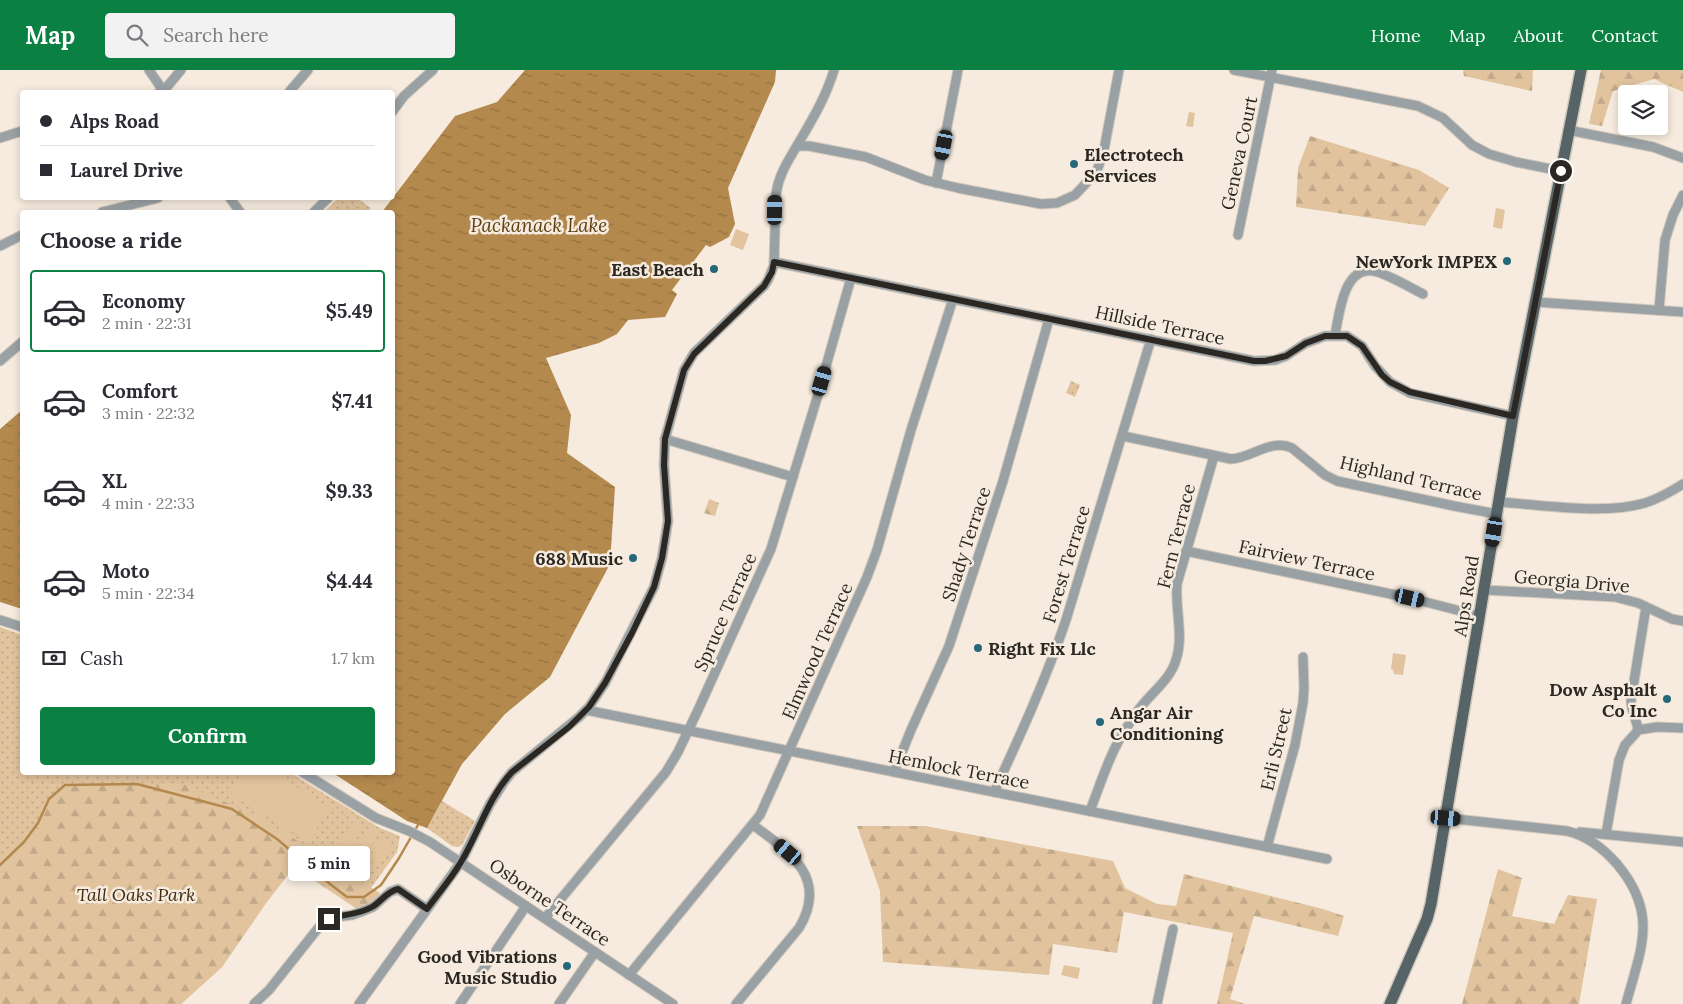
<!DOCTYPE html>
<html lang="en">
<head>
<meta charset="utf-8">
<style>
  body { margin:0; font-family:Lora,serif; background:#f2f2f3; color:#2b2b33; height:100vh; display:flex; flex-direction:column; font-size:19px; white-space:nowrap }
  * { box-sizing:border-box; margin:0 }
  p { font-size:16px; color:#7c7c81 }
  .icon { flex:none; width:28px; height:28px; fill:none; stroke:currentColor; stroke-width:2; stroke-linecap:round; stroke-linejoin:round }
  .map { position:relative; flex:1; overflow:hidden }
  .side { position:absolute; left:20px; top:140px; width:375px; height:565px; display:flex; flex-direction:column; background:#fff; border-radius:5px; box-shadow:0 2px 8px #0003 }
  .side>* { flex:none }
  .top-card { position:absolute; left:20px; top:20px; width:375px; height:110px; border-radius:5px; box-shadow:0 2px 8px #0003; display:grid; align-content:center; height:110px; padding:0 20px; background:#fff }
  .buttons { position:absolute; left:1618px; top:15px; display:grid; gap:10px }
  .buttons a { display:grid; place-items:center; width:50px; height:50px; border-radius:5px; background:#fff; box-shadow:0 2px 8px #0003; font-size:25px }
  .end { position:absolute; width:22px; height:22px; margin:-11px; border:6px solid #2b2722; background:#fff; box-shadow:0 0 0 2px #fff }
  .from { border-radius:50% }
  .bubble { position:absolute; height:35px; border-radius:5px; background:#fff; box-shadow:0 2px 8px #0003; font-size:16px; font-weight:700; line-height:35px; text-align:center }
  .car { position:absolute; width:15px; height:30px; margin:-15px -8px; border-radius:6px; box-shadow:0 0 4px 1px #0007; background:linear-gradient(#222 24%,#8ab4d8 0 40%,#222 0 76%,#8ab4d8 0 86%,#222 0) }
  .top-card b { display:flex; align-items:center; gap:18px; height:48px; font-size:19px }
  .top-card b+b { border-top:1px solid #e1e1e2 }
  .top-card i { width:12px; height:12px; background:#2b2b33 }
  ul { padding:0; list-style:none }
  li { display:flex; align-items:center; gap:15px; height:82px; margin:0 10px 8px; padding:0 10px; border:2px solid transparent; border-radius:5px }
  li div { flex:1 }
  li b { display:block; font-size:19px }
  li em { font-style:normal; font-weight:700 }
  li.selected { border-color:#0b8043 }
  li>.icon { width:45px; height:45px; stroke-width:1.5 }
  h2 { padding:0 20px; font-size:22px; line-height:60px }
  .pay { display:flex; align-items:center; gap:12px; height:55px; padding:0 20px; font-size:19px }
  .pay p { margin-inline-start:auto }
  .primary-button { display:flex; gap:10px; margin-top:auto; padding:10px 20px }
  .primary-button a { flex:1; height:58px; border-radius:5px; background:#0b8043; color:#fff; font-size:20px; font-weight:700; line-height:58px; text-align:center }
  header { display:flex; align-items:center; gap:30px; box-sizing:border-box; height:70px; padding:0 25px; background:#0b8043; color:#fff }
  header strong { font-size:24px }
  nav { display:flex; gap:28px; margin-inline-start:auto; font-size:18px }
  .search { width:350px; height:45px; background:#f2f2f3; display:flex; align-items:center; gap:12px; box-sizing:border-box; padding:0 18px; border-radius:5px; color:#7c7c81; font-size:19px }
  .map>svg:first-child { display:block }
</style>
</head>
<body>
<header>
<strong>Map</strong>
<div class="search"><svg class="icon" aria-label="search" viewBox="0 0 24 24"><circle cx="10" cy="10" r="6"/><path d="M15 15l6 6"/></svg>Search here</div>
<nav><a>Home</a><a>Map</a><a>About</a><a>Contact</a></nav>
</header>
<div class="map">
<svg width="1683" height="934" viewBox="0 0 1683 934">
  <defs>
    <pattern id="grass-dots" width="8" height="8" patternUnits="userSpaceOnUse" patternTransform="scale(1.25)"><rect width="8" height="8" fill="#e1c39e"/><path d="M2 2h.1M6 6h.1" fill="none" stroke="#c1a888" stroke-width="1.8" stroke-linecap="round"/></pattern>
    <pattern id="forest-firs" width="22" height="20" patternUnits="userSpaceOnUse" patternTransform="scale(1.25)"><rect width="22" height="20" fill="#e1c39e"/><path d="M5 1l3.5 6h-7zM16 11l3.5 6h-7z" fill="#c1a888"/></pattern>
    <pattern id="water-ripples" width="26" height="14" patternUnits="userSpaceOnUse" patternTransform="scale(1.25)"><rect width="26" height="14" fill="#b4894e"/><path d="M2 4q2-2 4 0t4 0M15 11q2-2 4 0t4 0" fill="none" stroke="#937040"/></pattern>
  </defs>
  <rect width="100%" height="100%" fill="#f6ebde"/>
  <g fill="url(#grass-dots)">
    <polygon points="338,128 357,128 371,138 367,142 324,142"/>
    <polygon points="1071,311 1080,315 1075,327 1066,323"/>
    <polygon points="0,557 22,565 22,702 291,703 380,758 400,766 397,782 371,818 381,824 369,834 294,797 266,833 222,897 181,934 0,934"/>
    <polygon points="442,731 475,751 462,775 458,777 452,776 427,758"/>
  </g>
  <g fill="url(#forest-firs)">
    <polygon points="1463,0 1533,0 1532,21 1464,6"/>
    <polygon points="1601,0 1683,0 1683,22 1654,9 1613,21 1602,56 1589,54"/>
    <polygon points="1310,66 1419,100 1449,118 1425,156 1296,137 1298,98"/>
    <polygon points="709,429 719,433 715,446 704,443"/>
    <polygon points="181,713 260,747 381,824 369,834 357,839 294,797 266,833 222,897 181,934 0,934 0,795 24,772 38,753 49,729 65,715"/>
    <polygon points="857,756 925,756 1113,791 1125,818 1157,834 1176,836 1184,804 1323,839 1344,846 1338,866 1254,846 1230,929 1245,934 1217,934 1233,863 1124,842 1117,883 1053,874 1049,905 883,892 880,821"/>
    <polygon points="1498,799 1522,808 1512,846 1554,854 1568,825 1597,829 1579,934 1462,934"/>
  </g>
  <g fill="#e1c39e">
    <polygon points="1189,42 1195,43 1193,57 1186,56"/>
    <polygon points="1496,138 1505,140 1502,159 1493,157"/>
    <polygon points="736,159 749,164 743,180 730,175"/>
    <polygon points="1393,583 1406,585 1403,605 1394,604 1393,600 1391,599"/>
    <polygon points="244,703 273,703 330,738 308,772 231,724"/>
    <polygon points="354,750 364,756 350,779 340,772"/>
    <polygon points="368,759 378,765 364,787 354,781"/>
    <polygon points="382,768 392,774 378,796 368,790"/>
    <polygon points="1064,895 1080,898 1078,909 1061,905"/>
  </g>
  <g fill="url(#water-ripples)">
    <polygon points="525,0 776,0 775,12 728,118 735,154 729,167 710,177 706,175 672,220 677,224 665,247 628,250 617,264 599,273 546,288 571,345 567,383 615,417 610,494 550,607 505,644 462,694 427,758 407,751 333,703 392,702 392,142 382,142 455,46 497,32"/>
    <polygon points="22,340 22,539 0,532 0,359"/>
  </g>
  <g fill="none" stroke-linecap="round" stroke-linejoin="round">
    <polyline stroke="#b4894e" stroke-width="2.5" points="0,795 24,772 38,753 49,729 65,715 137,714 232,739 277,769 330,814 347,827 364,827 381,815 399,788 418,755"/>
    <g stroke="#d1c8bc" stroke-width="11">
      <g id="minor">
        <polyline points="149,0 164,22"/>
        <polyline points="1234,0 1418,36 1443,48 1472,75 1489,84 1516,92 1561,101"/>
        <polyline points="159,22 166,18 181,0"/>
        <polyline points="289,22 308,0"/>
        <polyline points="392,42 404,26 433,0"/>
        <polyline points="1568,60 1653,77 1683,88"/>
        <polyline points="0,68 22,61"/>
        <polyline points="797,76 809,76 866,87 925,110 958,118 1041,134 1057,133 1075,125 1090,109 1097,100 1103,85 1119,0"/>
        <polyline points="936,113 958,0"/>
        <polyline points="230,128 240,142"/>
        <polyline points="102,142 158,128"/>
        <polyline points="314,142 328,128"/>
        <polyline points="1238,165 1272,0"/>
        <polyline points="0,176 22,165"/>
        <polyline points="774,192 1254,291 1275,290 1286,286 1306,273 1325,266 1347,266 1362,276 1375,296 1390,312 1410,323 1513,346"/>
        <polyline points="1535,232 1683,242"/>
        <polyline points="1659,240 1665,170 1673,145 1683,125"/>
        <path d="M 1335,265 C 1339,246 1343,196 1373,201 C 1384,202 1411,218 1423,224"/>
        <polyline points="0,291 22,272"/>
        <path d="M 1123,366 L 1231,389 C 1252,388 1271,368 1292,378 L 1325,405 L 1337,411 L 1454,436 L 1497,444"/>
        <polyline points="665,369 793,407"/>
        <path d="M 1499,432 C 1543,435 1603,445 1645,433 C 1658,429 1672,421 1683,414"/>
        <polyline points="1186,481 1410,528 1480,546"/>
        <polyline points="1485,520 1615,527 1638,533 1672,549 1683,551"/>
        <polyline points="0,550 22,557"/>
        <polyline points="586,640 1327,789"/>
        <path d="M 1638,660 C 1637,650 1631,642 1631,630 L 1646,537"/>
        <polyline points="302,702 376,748 409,761 430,772 673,934"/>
        <polyline points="894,702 911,660 949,576 1003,411 1049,249"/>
        <path d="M 994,722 C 1020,666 1046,609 1066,550 L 1151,269"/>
        <path d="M 1090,741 C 1100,715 1111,680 1127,657 C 1131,651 1135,644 1140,638 C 1152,622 1170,610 1176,590 C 1184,565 1175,540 1177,514 L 1214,386"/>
        <path d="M 1446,748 L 1567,761 C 1588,766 1603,778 1617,794 C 1659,844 1641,878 1626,934"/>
        <polyline points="1580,762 1683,772"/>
        <polyline points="1606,764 1619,690 1625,675 1635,664 1638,660 1657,657 1683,658"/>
        <polyline points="1267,777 1295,675 1303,633 1304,618 1303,587"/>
        <polyline points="545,848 666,702 678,682 698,640 771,479 817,328 851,208"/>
        <polyline points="629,905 760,745 867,507 877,480 911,360 953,229"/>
        <polyline points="254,934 269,920 323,852 335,847 352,845 363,841 373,837 390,822 398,819 427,839"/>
        <path d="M 359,934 L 461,792 L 490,734 L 504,712 L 512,702 L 579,647 L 589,637 L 605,613 L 654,517 L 662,488 L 668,451 L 664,395 L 665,369 L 684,300 L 694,283 L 764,216 L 768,210 L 774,195 L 776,124 C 779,104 788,91 798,74 C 812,50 826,27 834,0"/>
        <polyline points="460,934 526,836"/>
        <polyline points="559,934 595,882"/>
        <path d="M 736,934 L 799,858 C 829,808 790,782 753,755"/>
        <polyline points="1157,934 1173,859"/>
      </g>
    </g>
    <g stroke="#d1c8bc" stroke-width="14">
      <polyline id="major" points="1390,934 1427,849 1431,834 1513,346 1581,0"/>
    </g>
    <use href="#minor" stroke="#9aa1a4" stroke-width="9"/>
    <use href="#major" stroke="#566367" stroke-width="11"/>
  </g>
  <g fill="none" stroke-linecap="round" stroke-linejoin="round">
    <path stroke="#2b2722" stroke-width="6" d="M 329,849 C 343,844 358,845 372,837 C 381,832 387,821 398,819 L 427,839 C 438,824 451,809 461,792 C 479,762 488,728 512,702 L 569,657 L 589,637 L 605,613 L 632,563 L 654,517 L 662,488 L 668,451 L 664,395 L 665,369 L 684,300 L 694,284 L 764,216 L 772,202 L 774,192 L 1254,291 L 1265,291 L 1286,286 L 1306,273 L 1325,266 L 1347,266 L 1362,276 L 1382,305 L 1390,312 L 1410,322 L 1513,346 L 1561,101"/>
  </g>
  <g fill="#24687a" stroke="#f6ebde" stroke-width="2">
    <circle cx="1074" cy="94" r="5"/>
    <circle cx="1507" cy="191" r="5"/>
    <circle cx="714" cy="199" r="5"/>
    <circle cx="633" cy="488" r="5"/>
    <circle cx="978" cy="578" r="5"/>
    <circle cx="1667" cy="629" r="5"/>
    <circle cx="1100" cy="652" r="5"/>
    <circle cx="567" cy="896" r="5"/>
  </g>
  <g text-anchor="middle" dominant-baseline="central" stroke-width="5" stroke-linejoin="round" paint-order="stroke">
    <g font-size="18" fill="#2b2722" stroke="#f6ebde">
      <text transform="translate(1239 83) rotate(-78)">Geneva Court</text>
      <text transform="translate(1160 255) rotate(12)">Hillside Terrace</text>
      <text transform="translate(1411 408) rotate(13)">Highland Terrace</text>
      <text transform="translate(1176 466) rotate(-76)">Fern Terrace</text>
      <text transform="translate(966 474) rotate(-72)">Shady Terrace</text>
      <text transform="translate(1307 490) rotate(12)">Fairview Terrace</text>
      <text transform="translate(1066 494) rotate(-73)">Forest Terrace</text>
      <text transform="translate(1572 511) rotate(5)">Georgia Drive</text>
      <text transform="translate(1466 526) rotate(-81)">Alps Road</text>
      <text transform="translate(725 542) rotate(-66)">Spruce Terrace</text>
      <text transform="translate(817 581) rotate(-66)">Elmwood Terrace</text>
      <text transform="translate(1276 679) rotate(-77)">Erli Street</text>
      <text transform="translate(959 699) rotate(11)">Hemlock Terrace</text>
      <text transform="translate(550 832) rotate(34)">Osborne Terrace</text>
    </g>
    <g font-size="18" font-weight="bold" fill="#2b2722" stroke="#f6ebde" text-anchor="end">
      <text x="1084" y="84" text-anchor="start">Electrotech<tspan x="1084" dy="21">Services</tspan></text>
      <text x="1497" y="191">NewYork IMPEX</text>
      <text x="704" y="199">East Beach</text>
      <text x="623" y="488">688 Music</text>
      <text x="988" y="578" text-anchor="start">Right Fix Llc</text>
      <text x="1657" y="619">Dow Asphalt<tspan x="1657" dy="21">Co Inc</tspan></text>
      <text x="1110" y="642" text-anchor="start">Angar Air<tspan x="1110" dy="21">Conditioning</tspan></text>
      <text x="557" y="886">Good Vibrations<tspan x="557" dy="21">Music Studio</tspan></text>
    </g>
    <g font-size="18" font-style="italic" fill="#3f2c11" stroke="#f6ebde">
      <text x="136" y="824">Tall Oaks Park</text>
    </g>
    <g font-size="19" font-style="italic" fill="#5d3f10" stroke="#f6ebde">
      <text x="539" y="155">Packanack Lake</text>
    </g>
  </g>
</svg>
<div class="buttons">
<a><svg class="icon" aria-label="layers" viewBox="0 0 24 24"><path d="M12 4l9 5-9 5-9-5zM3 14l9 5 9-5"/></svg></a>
</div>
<i class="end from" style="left:1561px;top:101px"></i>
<i class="end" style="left:329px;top:849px"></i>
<div class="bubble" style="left:288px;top:776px;width:82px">5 min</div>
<i class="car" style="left:944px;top:75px;rotate:191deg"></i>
<i class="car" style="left:775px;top:140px;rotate:1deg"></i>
<i class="car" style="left:822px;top:311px;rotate:16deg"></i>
<i class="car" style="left:1494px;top:462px;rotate:189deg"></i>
<i class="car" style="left:1410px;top:528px;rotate:103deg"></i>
<i class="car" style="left:1446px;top:748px;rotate:95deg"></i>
<i class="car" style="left:788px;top:782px;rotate:310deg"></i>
<div class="top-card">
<b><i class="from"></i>Alps Road</b>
<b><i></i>Laurel Drive</b>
</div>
<section class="side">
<h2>Choose a ride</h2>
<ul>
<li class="selected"><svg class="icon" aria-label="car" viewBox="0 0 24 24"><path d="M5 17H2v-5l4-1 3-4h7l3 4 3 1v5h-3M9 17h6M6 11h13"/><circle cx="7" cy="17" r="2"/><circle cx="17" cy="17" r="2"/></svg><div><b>Economy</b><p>2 min · 22:31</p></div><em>$5.49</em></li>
<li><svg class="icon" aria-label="car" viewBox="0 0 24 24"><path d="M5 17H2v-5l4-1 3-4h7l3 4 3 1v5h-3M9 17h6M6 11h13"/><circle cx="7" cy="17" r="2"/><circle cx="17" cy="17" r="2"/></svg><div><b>Comfort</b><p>3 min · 22:32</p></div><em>$7.41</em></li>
<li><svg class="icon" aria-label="car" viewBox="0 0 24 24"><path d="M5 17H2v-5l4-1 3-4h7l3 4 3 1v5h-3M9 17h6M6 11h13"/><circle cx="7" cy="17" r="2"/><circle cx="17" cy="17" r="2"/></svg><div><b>XL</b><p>4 min · 22:33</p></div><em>$9.33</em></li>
<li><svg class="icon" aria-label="car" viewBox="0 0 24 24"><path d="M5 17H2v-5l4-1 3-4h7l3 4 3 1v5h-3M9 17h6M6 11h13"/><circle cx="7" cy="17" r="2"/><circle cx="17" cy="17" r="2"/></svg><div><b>Moto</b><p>5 min · 22:34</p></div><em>$4.44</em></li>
</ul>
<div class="pay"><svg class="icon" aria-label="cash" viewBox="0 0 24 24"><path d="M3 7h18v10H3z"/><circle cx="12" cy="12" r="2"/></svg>Cash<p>1.7 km</p></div>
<div class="primary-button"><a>Confirm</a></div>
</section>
</div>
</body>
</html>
